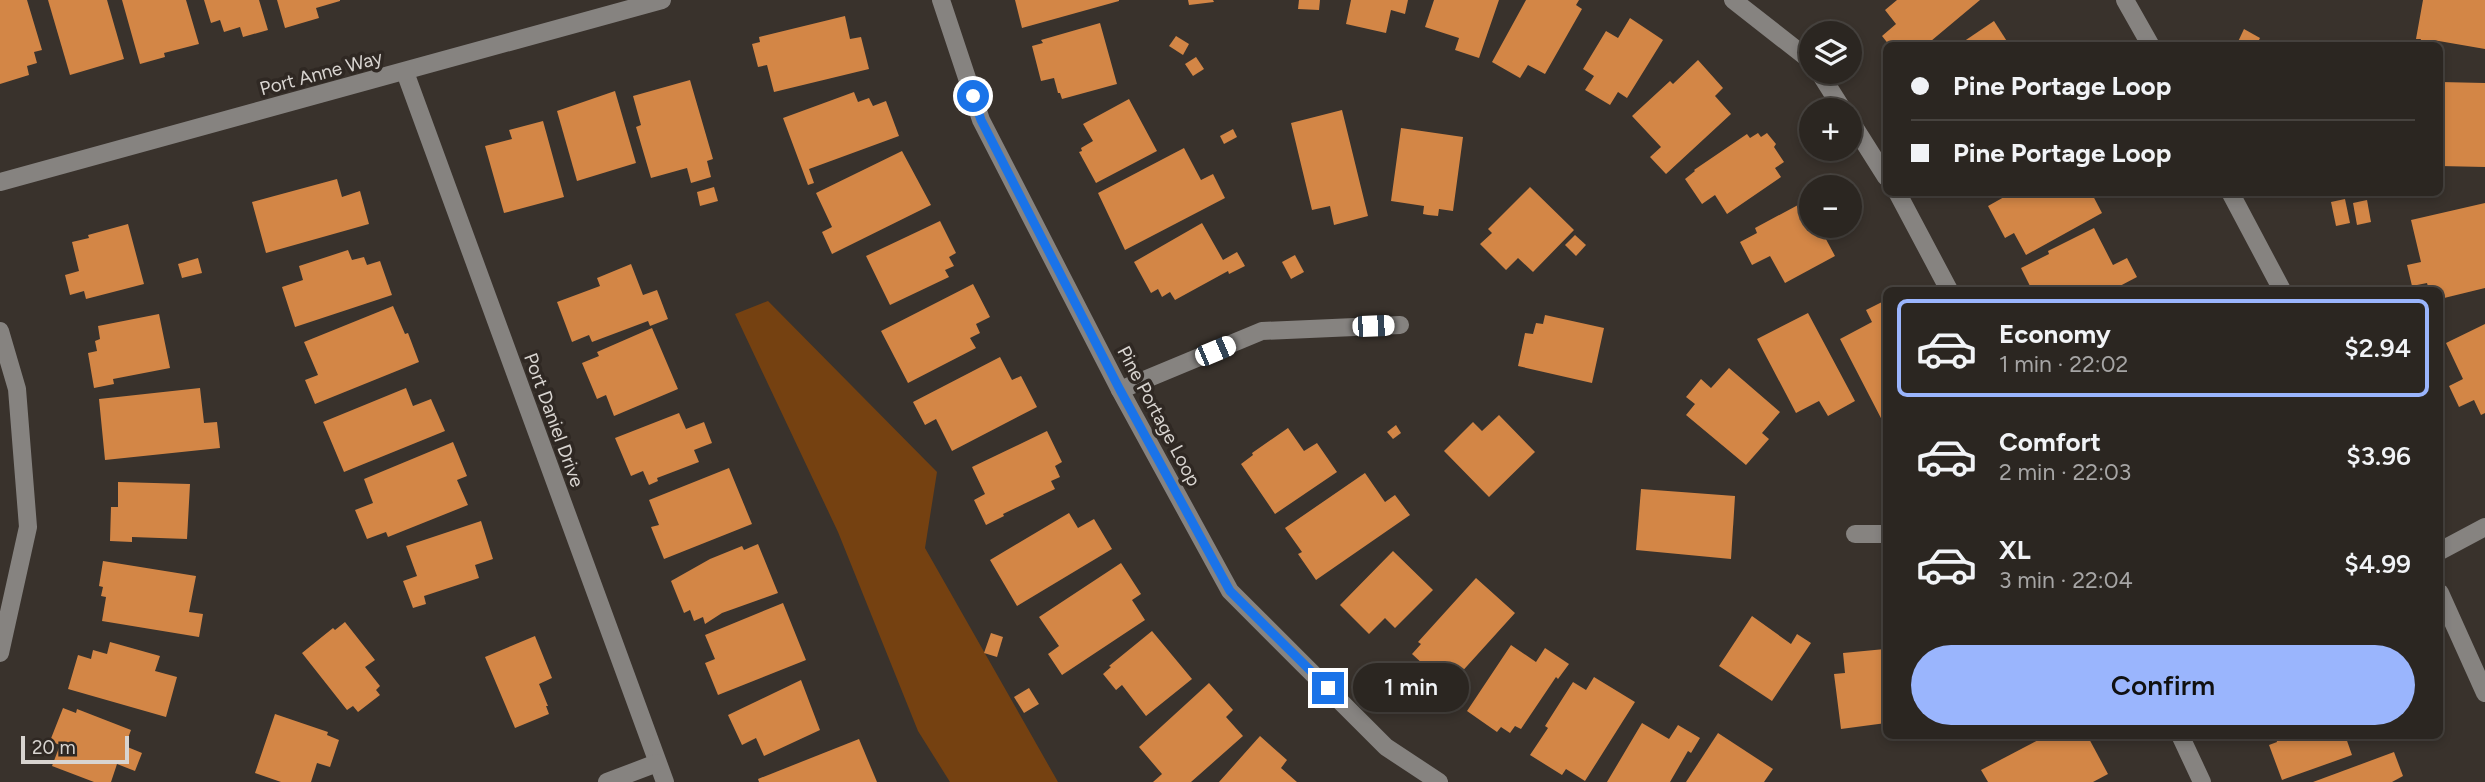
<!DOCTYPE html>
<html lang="en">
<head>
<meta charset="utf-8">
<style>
  body { margin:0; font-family:Figtree,sans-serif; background:#37322e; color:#f1f3f6; height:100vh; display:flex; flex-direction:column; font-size:26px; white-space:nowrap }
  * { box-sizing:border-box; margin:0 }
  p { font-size:23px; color:#a6a5a5 }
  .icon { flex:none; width:38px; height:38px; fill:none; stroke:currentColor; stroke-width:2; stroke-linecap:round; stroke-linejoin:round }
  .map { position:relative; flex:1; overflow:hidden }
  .drawer { position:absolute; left:1883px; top:287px; width:560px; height:452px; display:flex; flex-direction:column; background:#2b2621; border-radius:10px; box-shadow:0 4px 10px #0003,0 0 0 2px #47433f }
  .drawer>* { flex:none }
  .banner { position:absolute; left:1883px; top:42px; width:560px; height:154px; border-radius:10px; box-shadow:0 4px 10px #0003,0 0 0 2px #47433f; display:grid; align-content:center; height:154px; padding:0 28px; background:#2b2621 }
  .buttons { position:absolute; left:1799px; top:21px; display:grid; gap:14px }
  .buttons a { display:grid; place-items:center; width:63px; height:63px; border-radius:50%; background:#2b2621; box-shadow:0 4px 10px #0003,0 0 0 2px #47433f; font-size:35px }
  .scale { position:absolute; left:21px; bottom:18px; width:108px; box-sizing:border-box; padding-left:7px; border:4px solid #d8d4d0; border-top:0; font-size:19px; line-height:24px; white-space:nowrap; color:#d8d4d0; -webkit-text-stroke:5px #2f2823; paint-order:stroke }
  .end { position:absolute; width:32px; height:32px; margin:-16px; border:9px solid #1a73e8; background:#fff; box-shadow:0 0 0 4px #fff }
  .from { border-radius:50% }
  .bubble { position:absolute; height:49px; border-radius:24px; background:#2b2621; box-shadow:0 4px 10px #0003,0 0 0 2px #47433f; font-size:23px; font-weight:600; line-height:49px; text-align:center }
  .car { position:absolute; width:21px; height:42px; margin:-21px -10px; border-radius:9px; box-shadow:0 0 5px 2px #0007; background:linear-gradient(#fff 24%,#345 0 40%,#fff 0 76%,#345 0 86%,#fff 0) }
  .banner b { display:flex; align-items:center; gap:24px; height:66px; font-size:26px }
  .banner b+b { border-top:2px solid #47433f }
  .banner i { width:18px; height:18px; background:#f1f3f6 }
  ul { padding:12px 0 0; list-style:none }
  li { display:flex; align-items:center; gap:21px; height:98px; margin:0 14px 10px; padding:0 14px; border:4px solid transparent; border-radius:10px }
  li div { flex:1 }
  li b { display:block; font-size:26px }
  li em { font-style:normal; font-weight:600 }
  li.selected { border-color:#9ab5fd }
  li>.icon { width:63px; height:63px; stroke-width:1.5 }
  .button { display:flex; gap:14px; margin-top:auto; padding:14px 28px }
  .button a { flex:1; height:80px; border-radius:42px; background:#9ab5fd; color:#111; font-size:28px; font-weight:600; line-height:80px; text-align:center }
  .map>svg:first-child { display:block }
</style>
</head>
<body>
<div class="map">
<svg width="2485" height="782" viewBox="0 0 2485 782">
  <rect width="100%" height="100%" fill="#39322c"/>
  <polygon fill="#754111" points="768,301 937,472 925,548 1058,782 950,782 918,731 838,532 735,314"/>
  <g fill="#d38646">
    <polygon points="0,0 27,0 42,50 34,52 37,63 27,66 29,75 0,84"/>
    <polygon points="48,0 107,0 124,59 70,75"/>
    <polygon points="122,0 186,0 199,44 164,53 165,57 140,64"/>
    <polygon points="204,0 259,0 268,30 243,37 240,27 224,32 220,20 211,23"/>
    <polygon points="277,0 340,0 340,1 316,8 319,18 285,28"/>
    <polygon points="1015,0 1119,0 1119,1 1022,28"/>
    <polygon points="1188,0 1213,0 1214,2 1189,5"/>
    <polygon points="1299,0 1320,0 1319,10 1298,9"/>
    <polygon points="1351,0 1408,0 1405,14 1391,10 1386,33 1346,24"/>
    <polygon points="1434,0 1499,0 1479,58 1455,50 1459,38 1425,27"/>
    <polygon points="1526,0 1579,0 1576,5 1582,9 1545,74 1528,65 1520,78 1492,62"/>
    <polygon points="1897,0 1980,0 1925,46 1890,46 1882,36 1896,24 1885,10"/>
    <polygon points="2423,0 2485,0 2485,49 2433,40 2432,45 2420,42 2421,39 2416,39"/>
    <polygon points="845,16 850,39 861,37 869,69 774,92 767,65 758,67 752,44 760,42 759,37"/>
    <polygon points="1630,18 1663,40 1627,98 1618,92 1610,105 1585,90 1594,76 1583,69 1606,31 1618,38"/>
    <polygon points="1994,21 2010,46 1957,46"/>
    <polygon points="1100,23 1117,84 1062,99 1060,93 1058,93 1054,78 1041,81 1032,46 1043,43 1041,40"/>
    <polygon points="2244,29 2260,38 2256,46 2236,46"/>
    <polygon points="1176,36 1189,44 1183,55 1169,46"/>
    <polygon points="1196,57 1204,69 1193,76 1185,64"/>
    <polygon points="1698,60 1723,88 1715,96 1731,114 1666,174 1650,157 1661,147 1632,116 1670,81 1673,84"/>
    <polygon points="690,80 713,159 707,161 711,177 691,183 687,168 651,178 636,127 641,125 633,96"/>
    <polygon points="2440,82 2485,83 2485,167 2440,166"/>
    <polygon points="615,91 636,163 577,181 557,111"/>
    <polygon points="854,92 858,102 869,98 873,106 886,101 899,136 809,169 814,183 808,185 783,118"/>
    <polygon points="1129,99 1157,151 1096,183 1079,152 1082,151 1081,148 1093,141 1083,124"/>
    <polygon points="1342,110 1368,216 1334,225 1330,206 1312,210 1291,123"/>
    <polygon points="543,121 564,197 504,213 485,146 512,139 509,130"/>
    <polygon points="1401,128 1463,137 1453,211 1439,209 1438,216 1428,215 1423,214 1424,206 1391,201"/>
    <polygon points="1233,129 1237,137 1224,144 1220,136"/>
    <polygon points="1758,133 1761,137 1767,133 1776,144 1774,147 1784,162 1775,168 1781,177 1727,214 1715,195 1702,204 1685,179 1695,171 1694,170 1747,134 1750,138"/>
    <polygon points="1184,148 1201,180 1213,174 1225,198 1125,250 1098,193"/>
    <polygon points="902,151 931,205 832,254 822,232 832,227 816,193"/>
    <polygon points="337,179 342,197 360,191 369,224 266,253 252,202"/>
    <polygon points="714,187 718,201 700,206 697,192"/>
    <polygon points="1530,187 1574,230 1533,272 1518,258 1506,270 1480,244 1492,233 1488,229"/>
    <polygon points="2013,192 2091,192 2102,213 2026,255 2014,233 2005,238 1988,206"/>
    <polygon points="1811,198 1811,226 1825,226 1820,228 1835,256 1785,283 1770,256 1752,265 1740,242 1757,233 1755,228"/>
    <polygon points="2345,199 2350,223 2336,226 2331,202"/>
    <polygon points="2367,200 2371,222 2357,225 2353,203"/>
    <polygon points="2485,203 2485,288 2440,299 2440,290 2429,290 2427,283 2412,286 2407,265 2421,262 2411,220"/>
    <polygon points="940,221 956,253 949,257 954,266 945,270 949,277 890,305 866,256"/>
    <polygon points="1202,223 1223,260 1237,252 1245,266 1229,274 1228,271 1175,300 1170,292 1162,297 1158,289 1151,293 1134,262"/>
    <polygon points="128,224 144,284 86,299 84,291 70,295 65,275 79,271 72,242 89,238 88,235"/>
    <polygon points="2094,228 2113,265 2127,258 2137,277 2116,288 2117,290 2032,290 2021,268 2049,254 2048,251"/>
    <polygon points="1575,235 1586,245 1576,256 1565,245"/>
    <polygon points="348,250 352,260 364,257 367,265 380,261 392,295 295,327 282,287 303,280 299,266"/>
    <polygon points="1295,255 1304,272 1291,279 1282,262"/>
    <polygon points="198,258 202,273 182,278 178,264"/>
    <polygon points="631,264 643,295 657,290 668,319 650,326 648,321 592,342 589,335 572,342 557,302 600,286 597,278"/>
    <polygon points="973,284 990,317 976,324 980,333 970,338 976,348 908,383 881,331"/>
    <polygon points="1886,300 1886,422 1884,424 1840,339 1872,322 1866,310"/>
    <polygon points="393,306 405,334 408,333 419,362 315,404 305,380 318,375 304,342"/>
    <polygon points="1808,313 1855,401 1828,416 1819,401 1796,413 1757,339"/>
    <polygon points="159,314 170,368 113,379 114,384 94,388 88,353 97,351 95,341 100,339 98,326"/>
    <polygon points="1545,315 1604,328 1592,383 1518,366 1525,333 1533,334 1536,323 1543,324"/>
    <polygon points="2485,324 2485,413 2481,415 2474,400 2459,407 2449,386 2463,379 2446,343"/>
    <polygon points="652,328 678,389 614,416 606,395 597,399 582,363 599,356 597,352"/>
    <polygon points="1000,357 1012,380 1021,376 1037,407 952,451 936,419 925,425 913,402"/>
    <polygon points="1729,368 1780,412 1762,433 1769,439 1746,465 1686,415 1695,404 1686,397 1701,379 1711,388"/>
    <polygon points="200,388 204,423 217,422 220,448 105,460 99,399"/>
    <polygon points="406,388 413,406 431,399 445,431 344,472 323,422"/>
    <polygon points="679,413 686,429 704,422 712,443 694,450 699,462 657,478 658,481 649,485 643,471 631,476 615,438"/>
    <polygon points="1499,415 1535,452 1489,497 1444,451 1473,422 1482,431"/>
    <polygon points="1396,425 1401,433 1393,439 1387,432"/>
    <polygon points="1288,428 1304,451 1317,443 1337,472 1275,514 1241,464 1253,455 1252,453"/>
    <polygon points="1047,431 1062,462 1055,466 1060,477 1051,481 1055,489 1003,514 1004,516 986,525 974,500 985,494 972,467"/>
    <polygon points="453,442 467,476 457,480 468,505 388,537 386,532 367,539 355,510 373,503 364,479"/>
    <polygon points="729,468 752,524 664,559 651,527 659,525 649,500"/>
    <polygon points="1365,473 1385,502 1395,495 1410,515 1316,580 1298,554 1302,552 1285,528"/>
    <polygon points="118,482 190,484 187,539 132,537 132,542 110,541 111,507 118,507"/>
    <polygon points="1641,489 1735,496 1731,559 1636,550"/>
    <polygon points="1069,513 1078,528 1094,519 1112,549 1017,606 990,560"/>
    <polygon points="481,521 493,559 475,565 479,578 424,596 426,604 413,608 403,581 417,576 406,546"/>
    <polygon points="758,544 778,593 722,613 705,624 703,617 694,621 690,610 684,613 671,581 710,559 742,546 744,550"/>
    <polygon points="1393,551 1433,590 1395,628 1385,618 1369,634 1340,605"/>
    <polygon points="103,561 196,576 189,612 203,614 199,637 102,621 106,597 101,596 103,587 99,586"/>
    <polygon points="1121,563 1141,594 1132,600 1145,620 1062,675 1048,654 1059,646 1039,617"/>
    <polygon points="1476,578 1515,613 1439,697 1414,674 1423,664 1412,654 1421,644 1418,642"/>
    <polygon points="783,603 806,660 718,695 705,663 715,659 705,635"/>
    <polygon points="1752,616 1791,644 1797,634 1811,643 1772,701 1719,666"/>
    <polygon points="345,622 375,660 365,667 380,686 376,690 380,695 358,712 353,706 347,710 302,653 333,628 335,630"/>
    <polygon points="1152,631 1192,679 1146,716 1122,685 1116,690 1103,674 1111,667 1109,666"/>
    <polygon points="991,633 1003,637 997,657 984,653"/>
    <polygon points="535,636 552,678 539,684 548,706 546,706 549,714 515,728 485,657"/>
    <polygon points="110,642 160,656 155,671 177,677 166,717 68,689 78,655 91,659 93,650 107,654"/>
    <polygon points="1511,645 1536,662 1545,648 1569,664 1558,679 1556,677 1521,729 1515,726 1510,733 1501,727 1497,732 1467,711"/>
    <polygon points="1885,649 1886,723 1841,729 1834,674 1845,673 1843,653"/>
    <polygon points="1594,677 1635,702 1585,781 1566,769 1562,775 1530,755 1548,728 1545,726 1573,682 1586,690"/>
    <polygon points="801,680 820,730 764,756 756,738 742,745 728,715"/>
    <polygon points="1209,683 1233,710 1226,717 1243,736 1191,782 1153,782 1162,774 1139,747"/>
    <polygon points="1029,688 1039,704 1024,713 1014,697"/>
    <polygon points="63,708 76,713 77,709 131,730 125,746 142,753 135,771 117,764 111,782 94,782 52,766 60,745 50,741"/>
    <polygon points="275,714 328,732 327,735 339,740 330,767 317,763 311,782 281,782 255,773"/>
    <polygon points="1642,723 1669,739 1678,725 1700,738 1691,753 1688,751 1670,782 1607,782"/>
    <polygon points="1718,733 1773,769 1764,782 1686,782"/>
    <polygon points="2048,735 2087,735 2108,774 2093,782 1988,782 1981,770"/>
    <polygon points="2275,735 2345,735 2352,755 2282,780 2269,745 2277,742"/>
    <polygon points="1260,736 1287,760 1281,768 1297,782 1219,782"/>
    <polygon points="859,739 877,782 759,782 758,779"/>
    <polygon points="2394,752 2403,776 2392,782 2313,782"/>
  </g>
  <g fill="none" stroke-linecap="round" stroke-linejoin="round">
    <g stroke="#868380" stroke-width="18">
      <polyline points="941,0 981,120 1120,390 1230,591 1386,747 1439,782"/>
      <polyline points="1733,0 1811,61"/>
      <polyline points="2125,0 2151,46"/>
      <polyline points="405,72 665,782"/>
      <polyline points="1819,72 1843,110"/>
      <polyline points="1850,120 1886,177"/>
      <polyline points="0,182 662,0"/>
      <polyline points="1897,192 1949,290"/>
      <polyline points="2230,192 2282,290"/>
      <polyline points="0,331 17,389 28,527 0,653"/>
      <polyline points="1120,390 1262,331 1400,325"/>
      <polyline points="1855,534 1886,534"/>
      <polyline points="2440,551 2485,527"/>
      <polyline points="2440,593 2485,693"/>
      <polyline points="2180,735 2202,782"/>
      <polyline points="607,782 657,763"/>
    </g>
  </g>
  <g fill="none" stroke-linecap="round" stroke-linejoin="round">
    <polyline stroke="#1a73e8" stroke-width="9" points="973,96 981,120 1120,390 1230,591 1328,688"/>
  </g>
  <g text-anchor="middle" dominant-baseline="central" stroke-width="7" stroke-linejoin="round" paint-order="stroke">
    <g font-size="19" fill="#d8d4d0" stroke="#2f2823">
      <text transform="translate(321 73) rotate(-15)">Port Anne Way</text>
      <text transform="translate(1159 416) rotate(62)">Pine Portage Loop</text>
      <text transform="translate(554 420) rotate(70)">Port Daniel Drive</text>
    </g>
  </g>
</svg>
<div class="buttons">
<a><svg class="icon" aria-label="layers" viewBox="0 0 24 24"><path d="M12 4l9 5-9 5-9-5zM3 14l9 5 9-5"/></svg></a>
<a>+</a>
<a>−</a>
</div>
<div class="scale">20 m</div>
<i class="end from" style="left:973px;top:96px"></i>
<i class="end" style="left:1328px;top:688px"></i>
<div class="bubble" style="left:1353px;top:663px;width:116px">1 min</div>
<i class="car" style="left:1373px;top:326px;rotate:88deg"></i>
<i class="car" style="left:1215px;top:351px;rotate:67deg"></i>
<div class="banner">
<b><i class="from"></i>Pine Portage Loop</b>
<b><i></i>Pine Portage Loop</b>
</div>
<section class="drawer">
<ul>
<li class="selected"><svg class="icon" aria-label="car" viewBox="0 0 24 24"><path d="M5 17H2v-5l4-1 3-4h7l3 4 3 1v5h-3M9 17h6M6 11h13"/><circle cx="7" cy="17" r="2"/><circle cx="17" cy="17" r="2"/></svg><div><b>Economy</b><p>1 min · 22:02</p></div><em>$2.94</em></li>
<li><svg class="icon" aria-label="car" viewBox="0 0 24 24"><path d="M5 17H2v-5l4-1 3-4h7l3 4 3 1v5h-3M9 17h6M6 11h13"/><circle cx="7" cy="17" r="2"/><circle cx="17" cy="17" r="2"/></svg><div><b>Comfort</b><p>2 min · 22:03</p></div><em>$3.96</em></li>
<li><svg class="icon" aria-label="car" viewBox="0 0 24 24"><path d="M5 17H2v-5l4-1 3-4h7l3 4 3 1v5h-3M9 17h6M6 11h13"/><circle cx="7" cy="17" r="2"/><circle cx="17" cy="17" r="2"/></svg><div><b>XL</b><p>3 min · 22:04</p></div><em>$4.99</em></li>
</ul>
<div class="button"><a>Confirm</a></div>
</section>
</div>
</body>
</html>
